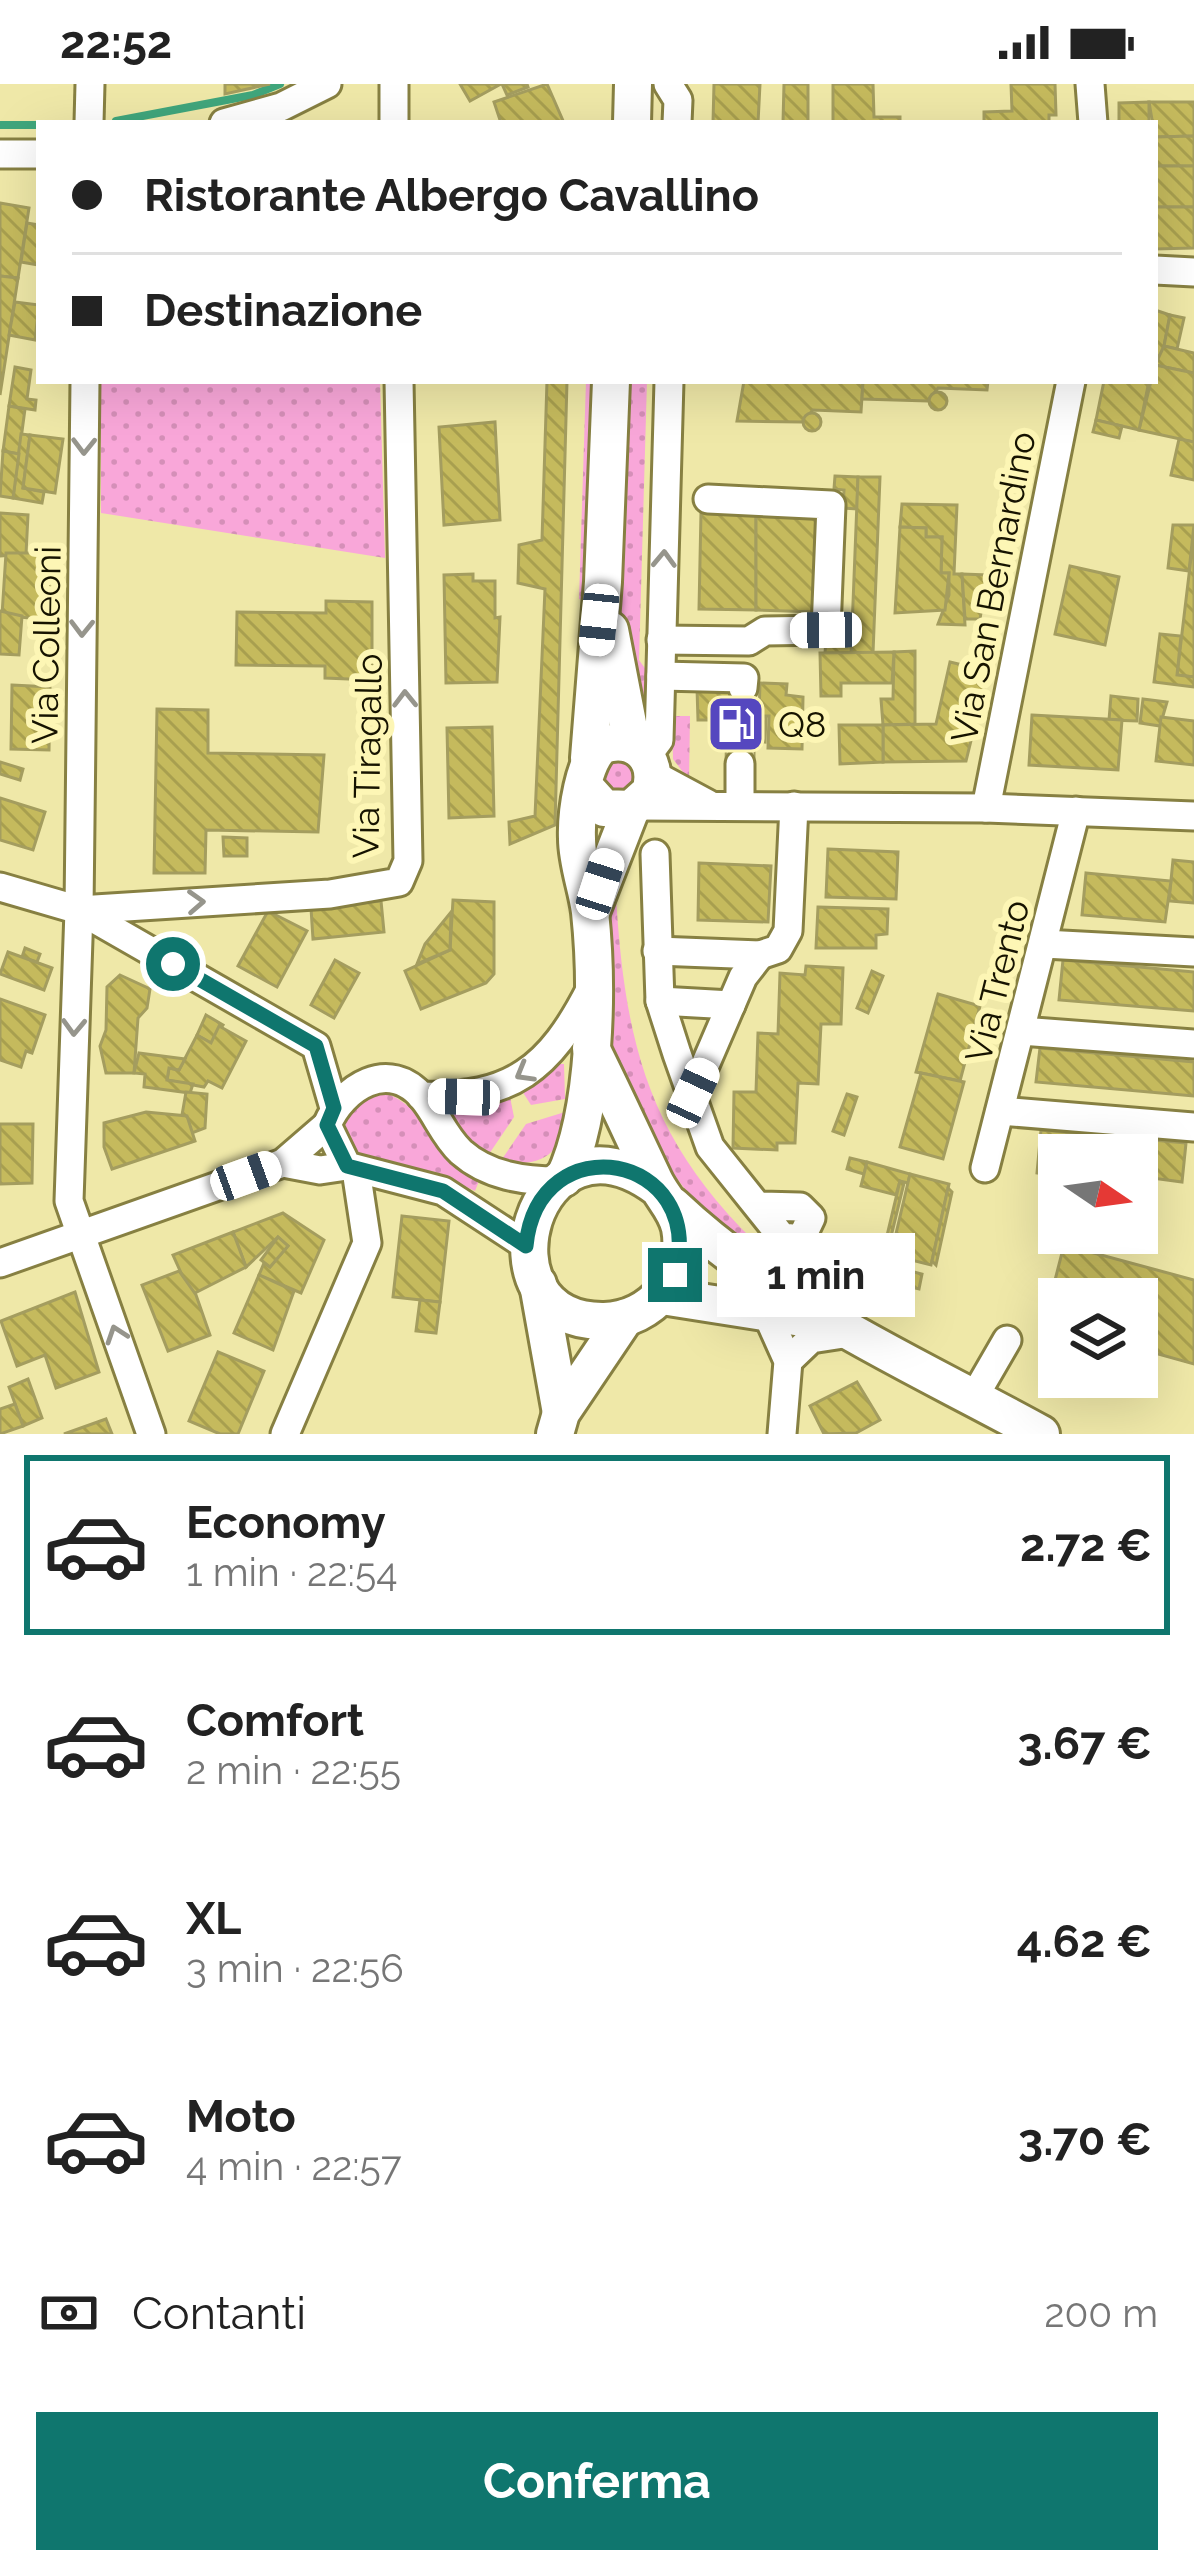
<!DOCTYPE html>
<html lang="it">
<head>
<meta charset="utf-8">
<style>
  body { margin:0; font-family:Raleway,sans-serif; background:#f6f6f6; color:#222; height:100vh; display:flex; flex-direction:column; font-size:45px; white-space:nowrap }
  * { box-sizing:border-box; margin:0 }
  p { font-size:39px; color:#767676 }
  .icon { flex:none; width:66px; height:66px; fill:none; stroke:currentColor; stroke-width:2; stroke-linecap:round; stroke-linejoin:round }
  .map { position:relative; height:1350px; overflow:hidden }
  .drawer { display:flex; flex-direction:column; background:#fff; flex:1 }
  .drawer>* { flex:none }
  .banner { position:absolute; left:36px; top:36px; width:1122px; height:264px; border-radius:0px; box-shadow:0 12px 48px #0002; display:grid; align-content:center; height:264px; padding:0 36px; background:#fff }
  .needle { width:78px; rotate:103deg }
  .controls { position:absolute; left:1038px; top:1050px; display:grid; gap:24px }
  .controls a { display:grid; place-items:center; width:120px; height:120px; border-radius:0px; background:#fff; box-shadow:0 12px 48px #0002; font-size:60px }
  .end { position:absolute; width:54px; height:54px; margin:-27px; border:15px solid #0f766e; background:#fff; box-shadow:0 0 0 6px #fff }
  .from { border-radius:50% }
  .bubble { position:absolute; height:84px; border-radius:0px; background:#fff; box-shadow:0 12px 48px #0002; font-size:39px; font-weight:700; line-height:84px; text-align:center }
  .car { position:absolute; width:36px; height:72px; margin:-36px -18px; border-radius:15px; box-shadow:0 0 9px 3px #0007; background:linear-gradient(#fff 24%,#345 0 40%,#fff 0 76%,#345 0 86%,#fff 0) }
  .banner b { display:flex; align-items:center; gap:42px; height:114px; font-size:45px }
  .banner b+b { border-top:3px solid #e0e0e0 }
  .banner i { width:30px; height:30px; background:#222 }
  ul { padding:21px 0 0; list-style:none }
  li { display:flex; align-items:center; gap:36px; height:180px; margin:0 24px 18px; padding:0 12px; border:6px solid transparent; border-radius:0px }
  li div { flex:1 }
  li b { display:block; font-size:45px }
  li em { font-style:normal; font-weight:700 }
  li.on { border-color:#0f766e }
  li>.icon { width:108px; height:108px; stroke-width:1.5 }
  .pay { display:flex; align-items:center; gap:30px; height:132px; padding:0 36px; font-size:45px }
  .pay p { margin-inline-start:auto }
  .primary-button { display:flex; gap:24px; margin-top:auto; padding:24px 36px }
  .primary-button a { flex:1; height:138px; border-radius:0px; background:#0f766e; color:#fff; font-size:48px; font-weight:700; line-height:138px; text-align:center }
  .status { display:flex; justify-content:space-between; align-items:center; height:84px; padding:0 60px; background:#fff; direction:ltr }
  .status svg { height:33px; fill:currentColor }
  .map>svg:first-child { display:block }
</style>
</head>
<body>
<div class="status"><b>22:52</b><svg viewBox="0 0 49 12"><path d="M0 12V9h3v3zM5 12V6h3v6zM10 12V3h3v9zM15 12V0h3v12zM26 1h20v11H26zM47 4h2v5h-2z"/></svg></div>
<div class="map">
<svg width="1194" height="1350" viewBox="0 0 1194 1350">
  <defs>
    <pattern id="grass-dots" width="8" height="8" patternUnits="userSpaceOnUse" patternTransform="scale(3)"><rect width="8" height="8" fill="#f9a7d9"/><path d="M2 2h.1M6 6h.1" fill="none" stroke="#d58fb8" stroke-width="1.8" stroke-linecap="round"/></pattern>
    <pattern id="building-back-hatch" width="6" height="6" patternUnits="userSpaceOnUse" patternTransform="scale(3)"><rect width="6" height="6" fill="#c5ba5d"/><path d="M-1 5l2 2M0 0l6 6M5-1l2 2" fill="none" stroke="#a89f4f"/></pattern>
  </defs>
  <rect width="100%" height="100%" fill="#efe8a8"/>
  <g fill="url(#grass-dots)">
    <polygon points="101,297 380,297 385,474 101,429"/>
    <polygon points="586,297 595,297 583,516 579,515"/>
    <polygon points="627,297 647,297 639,576 652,594 651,621 640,621 622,560 620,515"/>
    <polygon points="672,632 690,632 689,696 673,675"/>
    <circle cx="619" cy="693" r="17"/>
    <path d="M 616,813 C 625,958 648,1053 754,1157 L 750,1167 C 689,1127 630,1035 613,964 C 603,919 609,863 608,817 Z"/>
    <polygon points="558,980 564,980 565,1015 531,1021 522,1007"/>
    <path d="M 383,1008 C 425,1021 441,1075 479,1097 L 475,1107 L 435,1088 L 361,1077 C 342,1051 339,1041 358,1014 Z"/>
    <polygon points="510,1013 514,1033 487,1073 443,1026 481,1024"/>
    <path d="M 565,1028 C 563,1073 540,1083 500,1078 L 526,1040 Z"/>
  </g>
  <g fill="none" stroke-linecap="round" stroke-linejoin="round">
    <g stroke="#40a67c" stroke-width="8">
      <polyline points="116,37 253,11 280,0"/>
      <polyline points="0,41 39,41"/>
    </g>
  </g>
  <g fill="url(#building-back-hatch)" stroke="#a49d5f" stroke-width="3">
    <polygon points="225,0 270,0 225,10"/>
    <polygon points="460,0 501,0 470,17"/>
    <polygon points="502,0 527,0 528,3 507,11"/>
    <polygon points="547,0 564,39 501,39 494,18"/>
    <polygon points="714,0 760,0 758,39 713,39"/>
    <polygon points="784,0 808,0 808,39 783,39"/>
    <polygon points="833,0 873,0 874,33 900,33 900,39 833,38"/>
    <polygon points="1011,0 1055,0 1056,31 1049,31 1049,39 984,39 984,28 1012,27"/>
    <polygon points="1149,18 1194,18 1194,52 1155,53"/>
    <polygon points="1149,18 1149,39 1119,39 1119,19"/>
    <polygon points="1194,52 1194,82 1155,82 1155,53"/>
    <rect x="1155" y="82" width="39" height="41"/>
    <polygon points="0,119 29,124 18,194 0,192"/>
    <polygon points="1155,123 1194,123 1194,164 1155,165"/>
    <polygon points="27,139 39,141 38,181 21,178"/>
    <polygon points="0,192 18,194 0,311"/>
    <polygon points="15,218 39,221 35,256 9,251"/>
    <polygon points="1155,226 1170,231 1162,272 1155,272"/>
    <polygon points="1170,231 1184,234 1177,265 1164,262"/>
    <polygon points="1164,262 1194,269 1194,289 1155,281"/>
    <polygon points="1155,281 1194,289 1194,358 1139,346"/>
    <polygon points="15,283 31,286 27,315 36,316 35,326 9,322"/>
    <polygon points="547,297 567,297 555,741 510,760 509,738 535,732 545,505 518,499 519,461 542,456"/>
    <polygon points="863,297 861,328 813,326 802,338 737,337 744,297"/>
    <polygon points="863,297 988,297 987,306 938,304 928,317 862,315"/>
    <polygon points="1104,297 1149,297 1139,346 1096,336"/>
    <circle cx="938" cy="317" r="9"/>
    <polygon points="9,322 25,325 19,370 3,367"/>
    <circle cx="812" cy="338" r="9"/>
    <polygon points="1096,336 1122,342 1119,354 1093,348"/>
    <polygon points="495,338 500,436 444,441 439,343"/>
    <polygon points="21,350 30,351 23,404 44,408 42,419 13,414"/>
    <polygon points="30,351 63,355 55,409 23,404"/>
    <polygon points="1179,355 1194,358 1194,396 1171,391"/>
    <polygon points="3,367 19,370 13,414 0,412"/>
    <polygon points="835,392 858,393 857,425 843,424 844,406 834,405"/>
    <polygon points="858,393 880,393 873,569 851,570"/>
    <polygon points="902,420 957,421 954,490 962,490 965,541 938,540 949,511 949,489 941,489 942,453 926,453 926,444 900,443"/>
    <polygon points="701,428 756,431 756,526 699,525"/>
    <polygon points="0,429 28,431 26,470 0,472"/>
    <polygon points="756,431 821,435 818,528 756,526"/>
    <polygon points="1173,441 1194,441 1189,487 1168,484"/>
    <polygon points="900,443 926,444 926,453 942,453 941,489 949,489 945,526 895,529"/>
    <polygon points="1194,449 1194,593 1177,591"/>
    <polygon points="6,469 51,469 47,536 2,531"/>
    <polygon points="1070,482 1119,493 1105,561 1055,550"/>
    <polygon points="473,490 473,497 495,497 495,534 500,533 497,598 446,599 444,491"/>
    <polygon points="962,490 987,491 980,535 965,535"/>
    <polygon points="326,517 372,518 372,596 325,594 325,582 236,581 237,528 326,529"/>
    <polygon points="0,527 22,532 19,571 0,570"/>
    <polygon points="839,532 853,533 851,570 825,569 826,555 838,554"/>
    <polygon points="1160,550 1181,552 1177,591 1194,593 1194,603 1154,598"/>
    <polygon points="915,567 915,640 883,641 881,615 893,615 894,568"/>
    <polygon points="894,568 892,599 841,599 841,612 821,612 820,569"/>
    <polygon points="950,578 988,587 966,677 883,678 883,641 936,640"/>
    <polygon points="760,599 787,600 786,611 803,613 802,665 768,664 769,632 759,632"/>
    <polygon points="12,601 50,603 49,666 11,665"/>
    <polygon points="697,604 755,604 754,632 766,633 765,658 754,657 754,681 726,680 727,636 698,636"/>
    <polygon points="1111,612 1138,615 1137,637 1109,636"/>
    <polygon points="1143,615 1167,618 1160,642 1140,639"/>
    <polygon points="157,625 208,626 208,669 324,671 318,748 206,746 205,789 154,789"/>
    <polygon points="1032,631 1122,636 1118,686 1029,681"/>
    <polygon points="1161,633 1194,637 1194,681 1156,677"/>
    <polygon points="839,641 883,641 883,678 840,680"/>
    <polygon points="492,643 494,732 449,734 447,644"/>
    <polygon points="0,678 23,685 20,696 0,690"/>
    <polygon points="0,714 45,728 33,766 0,756"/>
    <polygon points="223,753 247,754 247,772 224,772"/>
    <polygon points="828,765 898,768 896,815 826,813"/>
    <polygon points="1173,776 1194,778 1194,819 1169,817"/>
    <polygon points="699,779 771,782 768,838 698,836"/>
    <polygon points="1086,789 1171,797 1165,838 1082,831"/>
    <polygon points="453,816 494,818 494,890 486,899 421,925 405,887 450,866"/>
    <polygon points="381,817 384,848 313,855 311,824"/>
    <polygon points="818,823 888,825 887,850 876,851 876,864 816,864"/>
    <polygon points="268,827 307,847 277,903 238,882"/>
    <polygon points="451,828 450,866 417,880 425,860"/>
    <polygon points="25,864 40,870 37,878 22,873"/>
    <polygon points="8,868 52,884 44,906 0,890"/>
    <polygon points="335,876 359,889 334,934 311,921"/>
    <polygon points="1063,876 1194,888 1194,927 1059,916"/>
    <polygon points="806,882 843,884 841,940 821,940 818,1000 798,999 795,1059 777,1059 777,1066 733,1064 734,1008 756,1008 758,949 778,950 780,889 805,891"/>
    <polygon points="872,887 883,892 868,929 857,924"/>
    <polygon points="120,891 150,905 147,924 138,934 134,989 106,989 100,962 106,946 107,903"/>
    <polygon points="938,910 980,922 960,997 916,988"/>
    <polygon points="0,915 45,931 32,969 26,967 21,983 0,976"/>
    <polygon points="206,931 223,941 211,959 197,951"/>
    <polygon points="219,942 246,957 222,1004 208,997 204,1003 167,996 169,984 179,986 197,951 211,959"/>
    <polygon points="1040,964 1194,978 1194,1012 1036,998"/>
    <polygon points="139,969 185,975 179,986 169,984 167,996 193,1000 190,1009 144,1003 145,990 134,989"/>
    <polygon points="921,989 964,998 943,1075 900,1063"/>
    <polygon points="186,1008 207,1010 205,1044 192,1049 182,1031"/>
    <polygon points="847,1010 857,1013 844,1051 833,1047"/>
    <polygon points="146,1028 187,1032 195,1057 112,1085 104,1063 104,1039"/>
    <polygon points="0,1040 33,1040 32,1099 0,1100"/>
    <polygon points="1041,1046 1186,1059 1182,1098 1137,1092 1137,1071 1059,1071 1059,1092 1037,1089"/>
    <polygon points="850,1074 867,1078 864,1090 847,1085"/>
    <polygon points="867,1078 910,1090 908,1099 900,1097 896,1111 861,1102"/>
    <polygon points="910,1090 949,1100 931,1181 891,1171"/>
    <polygon points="900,1097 904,1099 889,1161 885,1160"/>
    <polygon points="948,1104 952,1108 936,1181 932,1177"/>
    <polygon points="283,1129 324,1156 301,1209 259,1191 264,1179 270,1183 288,1162 278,1153 246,1183 233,1148"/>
    <polygon points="402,1132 449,1137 440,1218 393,1213"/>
    <polygon points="233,1148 246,1183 191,1211 173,1171"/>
    <polygon points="278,1153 288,1162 270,1183 261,1176"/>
    <polygon points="1064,1161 1194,1196 1194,1280 1137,1264 1137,1215 1059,1215 1059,1243 1044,1239"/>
    <polygon points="902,1185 922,1190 919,1205 898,1200"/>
    <polygon points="179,1187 196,1211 210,1251 168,1267 142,1201"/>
    <polygon points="259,1191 294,1207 273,1266 234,1249"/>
    <polygon points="75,1208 99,1288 56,1304 45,1271 17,1282 1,1237"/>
    <polygon points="420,1216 440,1218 436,1249 416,1247"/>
    <polygon points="218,1268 264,1287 238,1350 220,1350 189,1337"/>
    <polygon points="28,1295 42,1334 23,1342 9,1303"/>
    <polygon points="857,1298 880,1336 856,1349 824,1350 810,1322"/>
    <polygon points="15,1320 23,1342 0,1350 0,1325"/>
    <polygon points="106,1335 112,1350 64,1350"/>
  </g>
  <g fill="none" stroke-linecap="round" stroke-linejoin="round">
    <polyline stroke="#cec88f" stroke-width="27" stroke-dasharray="27 14" stroke-linecap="butt" points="740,680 743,604"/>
    <g stroke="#878042" stroke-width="33">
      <g id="minor">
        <polyline points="394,0 394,39"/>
        <polyline points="668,0 678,16 677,39"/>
        <polyline points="1090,0 1093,39"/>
        <polyline points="89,39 90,0"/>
        <polyline points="224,39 281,23 327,0"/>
        <polyline points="0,70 39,70"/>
        <polyline points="1155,186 1194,188"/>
        <polyline points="85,297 79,826 69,1117 151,1350"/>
        <polyline points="661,556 749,557 765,547 826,546 831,421 708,415"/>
        <polyline points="661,592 744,594 743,604"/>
        <polyline points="647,672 659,656 669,297"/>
        <polyline points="654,691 708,720"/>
        <polyline points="638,722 986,724 1194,732"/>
        <polyline points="740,722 740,680"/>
        <polyline points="986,724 1071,297"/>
        <polyline points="655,770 660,917 677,970 710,1063 782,1153 801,1155 811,1134 800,1123 759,1122"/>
        <polyline points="0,803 79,826 316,962 334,1024"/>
        <polyline points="79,826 330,810 399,798 408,777 399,297"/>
        <polyline points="1044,860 1194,868"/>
        <polyline points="657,867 760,871 778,865 788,847 794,722"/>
        <polyline points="660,917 731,921"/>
        <polyline points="1021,947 1194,960"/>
        <polyline points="693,1009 743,893 760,871"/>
        <path d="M 421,1012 C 512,1015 550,984 590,906"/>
        <polyline points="1000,1027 1194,1043"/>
        <polyline points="283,1079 320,1086 347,1082"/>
        <polyline points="985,1084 1076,727"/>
        <path d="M 527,1162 L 443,1107 L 347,1082 L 327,1041 C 342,1004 389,973 423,1014 C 437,1031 444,1052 461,1068 C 488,1092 524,1097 559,1097"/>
        <polyline points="0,1179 283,1079 327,1041"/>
        <polyline points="766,1228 788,1277 782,1350"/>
        <polyline points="788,1277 811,1255 850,1249"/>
        <polyline points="974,1313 1007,1256"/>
        <polyline points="285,1350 367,1159 356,1086"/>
      </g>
    </g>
    <g stroke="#878042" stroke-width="42">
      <g id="major">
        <polyline points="632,39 633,0"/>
        <polyline points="610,546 632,660"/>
        <polyline points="589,674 603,498 611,297"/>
        <polyline points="591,828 631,725"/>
        <path d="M 591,964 C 613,1008 633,1052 654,1096 C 662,1113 676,1125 680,1144 C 689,1192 652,1236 604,1237 C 471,1239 532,1010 658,1104"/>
        <path d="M 564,1094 C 596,1027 598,903 590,828 C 587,804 577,779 577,755 C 576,730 583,675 603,661 C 636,651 660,675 650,708 L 631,725 L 604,724 L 585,703"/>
        <path d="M 673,1122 C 780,1223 914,1280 1041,1350"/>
        <polyline points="538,1200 561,1329"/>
        <polyline points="662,1212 815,1236"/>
        <polyline points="555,1350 561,1329 625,1234"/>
      </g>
    </g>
    <use href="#minor" stroke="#fff" stroke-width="27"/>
    <use href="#major" stroke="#fff" stroke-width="36"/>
  </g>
  <defs><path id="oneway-chevron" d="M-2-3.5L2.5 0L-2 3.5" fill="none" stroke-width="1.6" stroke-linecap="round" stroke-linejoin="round" transform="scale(3)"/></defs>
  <g stroke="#96958c">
    <use href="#oneway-chevron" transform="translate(84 362) rotate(91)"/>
    <use href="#oneway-chevron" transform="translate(664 475) rotate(-88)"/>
    <use href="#oneway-chevron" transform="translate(82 544) rotate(91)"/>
    <use href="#oneway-chevron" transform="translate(405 615) rotate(-91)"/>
    <use href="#oneway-chevron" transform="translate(196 818) rotate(-3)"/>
    <use href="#oneway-chevron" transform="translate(74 943) rotate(92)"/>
    <use href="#oneway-chevron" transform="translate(524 989) rotate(150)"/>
    <use href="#oneway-chevron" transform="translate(116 1250) rotate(-109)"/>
  </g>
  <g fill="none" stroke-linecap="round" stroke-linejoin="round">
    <path stroke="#0f766e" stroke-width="15" d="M 173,880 L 316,962 L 334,1024 L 327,1041 L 347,1082 L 443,1107 L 526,1162 C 538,1039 708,1068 675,1191"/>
  </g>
  <defs>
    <g id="fuel-square" transform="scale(3)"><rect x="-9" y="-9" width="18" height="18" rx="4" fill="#5547bf" stroke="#fdf6b5"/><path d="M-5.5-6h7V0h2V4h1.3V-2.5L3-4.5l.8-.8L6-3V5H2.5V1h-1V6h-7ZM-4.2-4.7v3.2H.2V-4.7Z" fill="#fff"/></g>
  </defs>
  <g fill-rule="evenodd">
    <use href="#fuel-square" x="736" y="640"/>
  </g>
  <g text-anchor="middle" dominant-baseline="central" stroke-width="12" stroke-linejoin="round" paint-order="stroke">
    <g font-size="36" fill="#161300" stroke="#fdf6b5">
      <text transform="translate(993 503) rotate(-79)">Via San Bernardino</text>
      <text transform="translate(46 561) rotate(-89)">Via Colleoni</text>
      <text transform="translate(367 672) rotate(-89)">Via Tiragallo</text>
      <text transform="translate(997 897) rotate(-76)">Via Trento</text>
    </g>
    <g font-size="36" fill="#161300" stroke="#fdf6b5" text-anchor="start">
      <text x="778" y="640">Q8</text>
    </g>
  </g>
</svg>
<div class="controls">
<a><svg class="needle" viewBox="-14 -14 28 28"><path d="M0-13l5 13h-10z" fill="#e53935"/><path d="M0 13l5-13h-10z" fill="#767676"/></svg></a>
<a><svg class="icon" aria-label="layers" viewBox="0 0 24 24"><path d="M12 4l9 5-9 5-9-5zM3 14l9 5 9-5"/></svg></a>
</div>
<i class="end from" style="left:173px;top:880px"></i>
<i class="end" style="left:675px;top:1191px"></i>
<div class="bubble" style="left:717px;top:1149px;width:198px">1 min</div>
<i class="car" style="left:599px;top:536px;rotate:186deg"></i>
<i class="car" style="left:826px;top:546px;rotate:269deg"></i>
<i class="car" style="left:600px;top:800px;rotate:18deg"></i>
<i class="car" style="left:693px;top:1009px;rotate:25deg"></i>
<i class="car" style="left:464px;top:1013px;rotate:272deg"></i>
<i class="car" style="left:246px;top:1092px;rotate:70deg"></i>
<div class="banner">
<b><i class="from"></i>Ristorante Albergo Cavallino</b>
<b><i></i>Destinazione</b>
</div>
</div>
<section class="drawer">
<ul>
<li class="on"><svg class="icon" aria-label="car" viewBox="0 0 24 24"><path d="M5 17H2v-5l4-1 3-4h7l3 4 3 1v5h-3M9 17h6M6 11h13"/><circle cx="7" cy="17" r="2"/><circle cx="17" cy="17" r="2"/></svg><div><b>Economy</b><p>1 min · 22:54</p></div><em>2.72 €</em></li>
<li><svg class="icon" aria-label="car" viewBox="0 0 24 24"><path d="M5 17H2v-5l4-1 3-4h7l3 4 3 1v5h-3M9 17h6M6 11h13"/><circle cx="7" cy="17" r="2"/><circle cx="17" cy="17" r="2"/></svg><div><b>Comfort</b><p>2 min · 22:55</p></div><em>3.67 €</em></li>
<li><svg class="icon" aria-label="car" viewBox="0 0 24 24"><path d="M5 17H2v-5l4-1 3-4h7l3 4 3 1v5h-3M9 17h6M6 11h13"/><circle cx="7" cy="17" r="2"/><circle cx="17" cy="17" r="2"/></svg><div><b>XL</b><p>3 min · 22:56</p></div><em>4.62 €</em></li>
<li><svg class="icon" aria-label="car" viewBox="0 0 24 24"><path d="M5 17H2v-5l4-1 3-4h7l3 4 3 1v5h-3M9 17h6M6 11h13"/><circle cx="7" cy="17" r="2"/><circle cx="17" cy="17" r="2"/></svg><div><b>Moto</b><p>4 min · 22:57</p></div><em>3.70 €</em></li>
</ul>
<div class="pay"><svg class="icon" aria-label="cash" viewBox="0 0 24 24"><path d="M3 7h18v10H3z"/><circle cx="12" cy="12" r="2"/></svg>Contanti<p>200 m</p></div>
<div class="primary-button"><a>Conferma</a></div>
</section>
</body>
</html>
